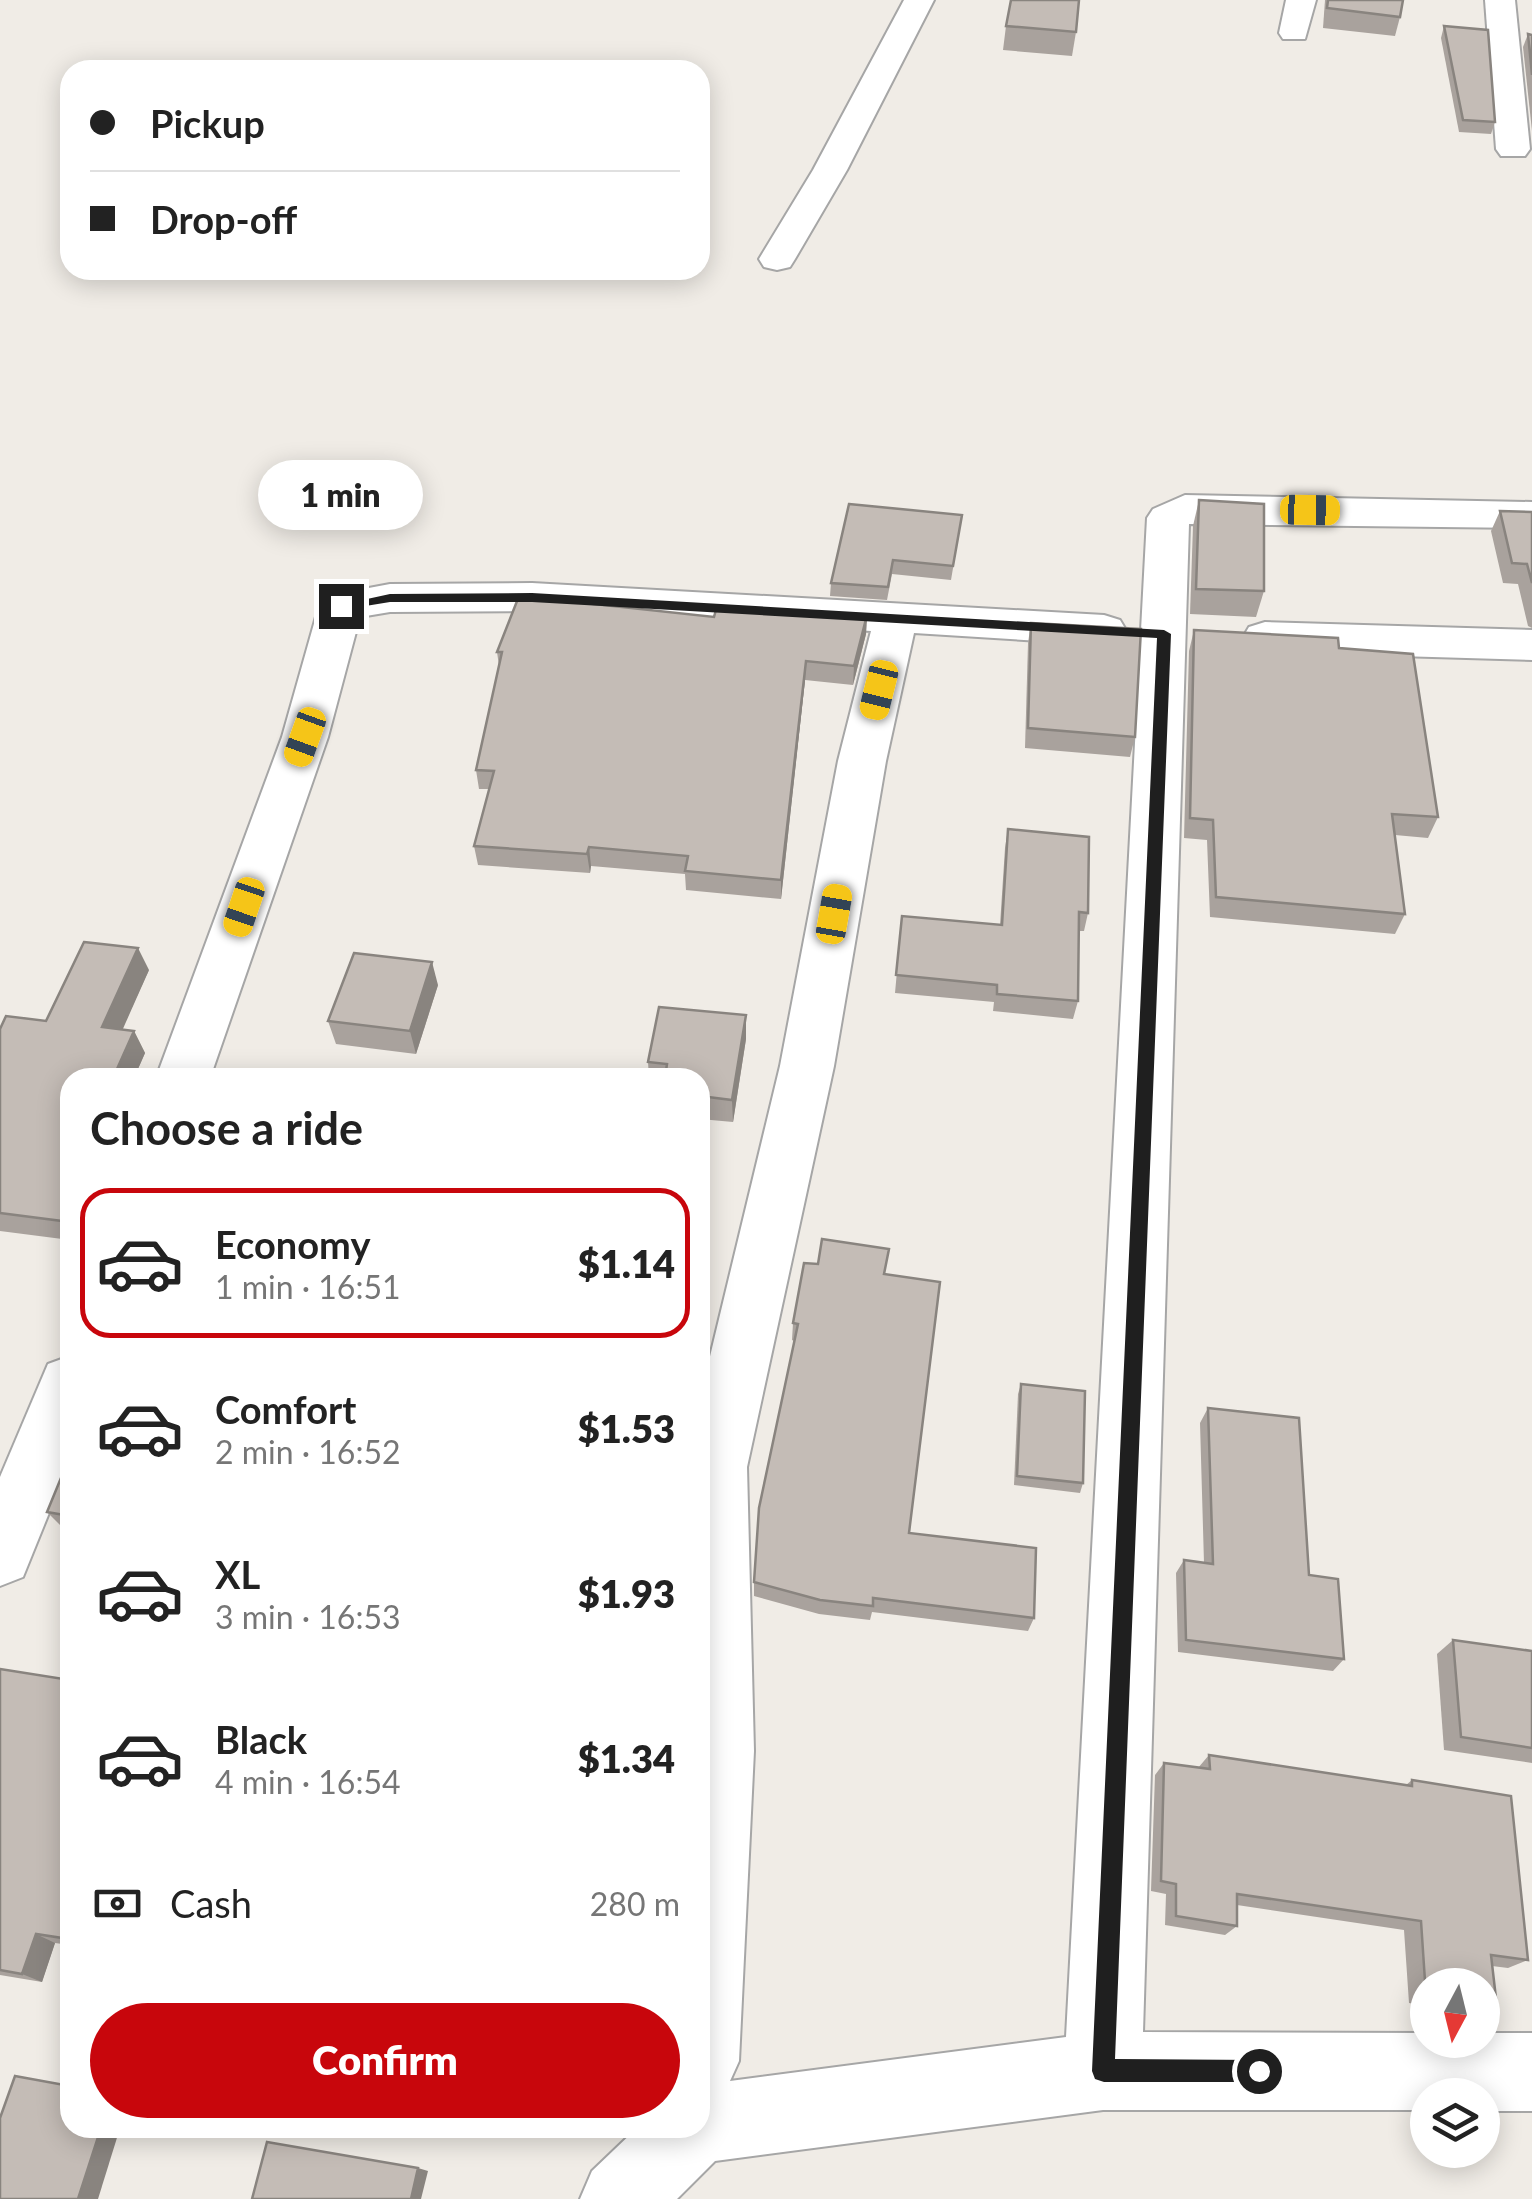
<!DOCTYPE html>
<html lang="en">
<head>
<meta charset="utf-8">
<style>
  body { margin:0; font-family:Lato,sans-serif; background:#f2f2f2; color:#222; height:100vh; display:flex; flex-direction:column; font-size:38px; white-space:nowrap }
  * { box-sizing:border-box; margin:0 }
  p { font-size:32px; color:#767676 }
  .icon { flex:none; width:55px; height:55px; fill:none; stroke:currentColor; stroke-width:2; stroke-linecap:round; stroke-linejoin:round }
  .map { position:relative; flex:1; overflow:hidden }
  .drawer { position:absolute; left:60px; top:1068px; width:650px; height:1070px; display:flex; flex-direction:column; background:#fff; border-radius:30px; box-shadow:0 5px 25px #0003 }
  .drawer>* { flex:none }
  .top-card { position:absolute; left:60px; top:60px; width:650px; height:220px; border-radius:30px; box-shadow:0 5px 25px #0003; display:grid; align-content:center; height:220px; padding:0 30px; background:#fff }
  .needle { width:65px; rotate:187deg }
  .controls { position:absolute; left:1410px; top:1968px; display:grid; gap:20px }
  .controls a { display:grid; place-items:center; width:90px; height:90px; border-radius:50%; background:#fff; box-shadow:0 5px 25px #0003; font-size:50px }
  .end { position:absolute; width:45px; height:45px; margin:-22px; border:12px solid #1f1f1f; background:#fff; box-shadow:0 0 0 5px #fff }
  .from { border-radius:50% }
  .bubble { position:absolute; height:70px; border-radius:35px; background:#fff; box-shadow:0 5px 25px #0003; font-size:32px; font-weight:800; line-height:70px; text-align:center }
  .car { position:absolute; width:30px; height:60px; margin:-30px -15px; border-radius:12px; box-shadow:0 0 8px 2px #0007; background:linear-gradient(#f5c518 24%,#345 0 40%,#f5c518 0 76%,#345 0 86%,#f5c518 0) }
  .top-card b { display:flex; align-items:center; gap:35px; height:95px; font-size:38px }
  .top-card b+b { border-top:2px solid #e0e0e0 }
  .top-card i { width:25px; height:25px; background:#222 }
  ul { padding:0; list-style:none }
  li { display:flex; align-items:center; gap:30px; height:150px; margin:0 20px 15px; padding:0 10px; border:5px solid transparent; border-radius:30px }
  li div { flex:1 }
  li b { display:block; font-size:38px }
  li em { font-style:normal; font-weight:800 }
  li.current { border-color:#c8060c }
  li>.icon { width:90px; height:90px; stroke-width:1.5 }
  h2 { padding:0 30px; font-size:45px; line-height:120px }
  .pay { display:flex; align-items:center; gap:25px; height:110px; padding:0 30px; font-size:38px }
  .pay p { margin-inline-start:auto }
  .button { display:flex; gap:20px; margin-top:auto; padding:20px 30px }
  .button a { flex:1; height:115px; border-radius:60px; background:#c8060c; color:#fff; font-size:40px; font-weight:800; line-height:115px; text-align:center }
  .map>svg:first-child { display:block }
</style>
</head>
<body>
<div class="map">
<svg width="1532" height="2199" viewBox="0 0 1532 2199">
  <rect width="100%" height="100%" fill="#f0ece6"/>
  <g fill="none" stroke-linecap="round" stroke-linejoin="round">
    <g stroke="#a6a6a6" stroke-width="4">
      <g id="minor">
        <polygon points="904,0 934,0 847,170 795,259 790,267 777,270 764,267 759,259 813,170"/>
        <polygon points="1286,0 1316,0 1305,39 1283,39 1279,33"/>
        <polygon points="1485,0 1515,0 1530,149 1525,156 1501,156 1496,149"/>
        <polygon points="1185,495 1532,502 1532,528 1189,524 1143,2032 1428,2033 1428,2040 1482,2040 1482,2033 1532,2033 1532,2111 1482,2111 1482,2095 1428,2095 1428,2110 1103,2110 715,2161 677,2199 580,2199 592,2171 637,2128 700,2128 700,1398 780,1066 838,761 871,631 532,611 390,612 360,617 328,737 210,1078 156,1078 282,737 319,606 326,596 390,584 532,583 1104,615 1120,620 1126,630 1120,640 1104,645 914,633 886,761 834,1066 747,1467 754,1751 739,2061 730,2081 1066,2037 1147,518 1153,509"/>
        <polygon points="1265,622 1532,630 1532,660 1265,652 1249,647 1243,637 1249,627"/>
        <polygon points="70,1356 70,1461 23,1577 0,1586 0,1477 48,1364"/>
      </g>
    </g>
    <use href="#minor" fill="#fff" fill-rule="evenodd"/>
  </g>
  <g fill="#a9a29d">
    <polygon points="1325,0 1403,0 1400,17 1395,36 1323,28"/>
    <polygon points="1006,26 1076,32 1072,56 1003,50"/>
    <polygon points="1444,26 1495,122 1491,134 1459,132 1441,38"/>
    <polygon points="1528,34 1532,35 1532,131 1523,47"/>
    <polygon points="1199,500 1264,591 1256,617 1190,614 1193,526"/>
    <polygon points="1500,511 1532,512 1532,628 1528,626 1518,584 1503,583 1491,531"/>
    <polygon points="962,515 951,580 892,574 887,600 830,596 831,583"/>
    <polygon points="867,615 866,634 853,685 805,680 781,899 686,890 685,874 591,866 590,873 478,865 474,846 489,789 479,789 476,770 499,666 497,652 714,617"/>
    <polygon points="1031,623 1135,737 1130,757 1025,748 1028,643"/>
    <polygon points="1194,630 1339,648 1438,817 1428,838 1395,835 1405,914 1395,934 1210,917 1207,840 1184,838 1189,651"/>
    <polygon points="1008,829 1088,913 1084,931 1079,931 1078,1001 1073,1019 993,1011 994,1002 895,993 902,916 1000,925 1005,848"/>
    <polygon points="149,970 122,1029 134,1031 145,1053 134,1078 70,1078 70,1240 0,1231 0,1029 46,1021"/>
    <polygon points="438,985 416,1054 336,1044 328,1021"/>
    <polygon points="746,1039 733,1122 700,1119 700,1078 649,1078 648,1062"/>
    <polygon points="886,1274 909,1533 1034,1618 1028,1631 872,1612 870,1620 819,1614 754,1596 754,1582 794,1341 792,1340 793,1323"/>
    <polygon points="1021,1384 1083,1483 1080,1493 1014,1485 1018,1394"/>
    <polygon points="1208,1408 1309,1575 1344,1659 1333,1671 1178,1652 1176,1573 1184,1560 1204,1563 1200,1423"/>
    <polygon points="70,1456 70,1530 64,1529 47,1512"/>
    <polygon points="1453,1640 1532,1651 1532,1763 1444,1750 1437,1654"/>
    <polygon points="0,1669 70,1680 70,1945 55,1943 42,1982 0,1975"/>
    <polygon points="1209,1755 1406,1785 1412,1780 1528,1960 1508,1968 1492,1966 1497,2007 1482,2012 1482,1985 1428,1985 1428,2006 1409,2003 1404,1930 1237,1905 1237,1926 1225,1935 1165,1925 1166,1894 1151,1891 1155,1775 1164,1763 1198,1768"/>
  </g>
  <g fill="#89847f">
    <polygon points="867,615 866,634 853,685 854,666"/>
    <polygon points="806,661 805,680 781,899 781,880"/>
    <polygon points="589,847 591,866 590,873 587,854"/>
    <polygon points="138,948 149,970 114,1049 102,1027"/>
    <polygon points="432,962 438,985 416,1054 410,1031"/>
    <polygon points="746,1015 746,1039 733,1122 732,1100"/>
    <polygon points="134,1031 145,1053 134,1078 113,1078"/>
    <polygon points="36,1934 55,1943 42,1982 22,1974"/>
    <polygon points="101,2128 120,2128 98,2199 78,2199"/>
    <polygon points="418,2168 428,2171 421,2199 411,2199"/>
  </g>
  <g fill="#c4bcb6" stroke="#89847f" stroke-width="2.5">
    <polygon points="1011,0 1079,0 1076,32 1006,26"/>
    <polygon points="1328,0 1403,0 1400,17 1327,8"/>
    <polygon points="1444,26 1488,30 1495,122 1463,120"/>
    <polygon points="1528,34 1532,35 1532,75"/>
    <polygon points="1199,500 1264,504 1264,591 1196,589"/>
    <polygon points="849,504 962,515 953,566 893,560 888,587 831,583"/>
    <polygon points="1500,511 1532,512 1532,583 1527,564 1512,563"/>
    <polygon points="519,596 714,617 717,606 867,615 854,666 806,661 781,880 685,871 688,856 589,847 587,854 474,846 494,771 476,770 502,652 497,652"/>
    <polygon points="1031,623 1141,629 1135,737 1028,728"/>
    <polygon points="1194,630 1338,638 1339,648 1413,654 1438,817 1392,814 1405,914 1216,897 1213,820 1190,818"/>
    <polygon points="1008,829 1089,837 1088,913 1079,912 1078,1001 997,994 997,985 896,975 902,916 1002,925"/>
    <polygon points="84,942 138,948 102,1027 134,1031 113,1078 70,1078 70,1222 0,1213 0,1029 6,1016 46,1021"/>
    <polygon points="354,953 432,962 410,1031 328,1021"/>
    <polygon points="659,1007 746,1015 732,1100 700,1096 700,1078 665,1078 667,1064 648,1062"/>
    <polygon points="822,1239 889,1249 884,1274 940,1282 909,1533 1036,1548 1034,1618 873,1598 873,1606 820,1600 754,1582 759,1508 798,1324 793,1323 804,1263 818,1264"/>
    <polygon points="1021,1384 1085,1391 1083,1483 1017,1476"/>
    <polygon points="1208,1408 1299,1418 1309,1575 1338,1579 1344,1659 1186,1640 1184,1560 1213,1564"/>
    <polygon points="70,1456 70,1516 47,1512"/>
    <polygon points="1453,1640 1532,1651 1532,1748 1461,1737"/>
    <polygon points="0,1669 70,1680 70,1934 69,1939 36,1934 22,1974 0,1970"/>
    <polygon points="1209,1755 1412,1786 1412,1780 1511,1796 1528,1960 1491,1955 1497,2007 1482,2005 1482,1985 1428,1985 1426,1996 1421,1921 1237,1894 1237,1926 1176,1916 1176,1884 1161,1881 1164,1763 1210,1769"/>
    <polygon points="15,2076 70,2086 70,2128 101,2128 78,2199 0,2199 0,2118"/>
    <polygon points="267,2142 418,2168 411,2199 252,2199"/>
  </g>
  <polygon fill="#1f1f1f" points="532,593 1164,630 1171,634 1115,2059 1259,2060 1267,2063 1271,2071 1267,2079 1259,2082 1104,2082 1095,2079 1092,2071 1157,638 532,602 390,602 341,610 335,606 390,594"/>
</svg>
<div class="controls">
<a><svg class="needle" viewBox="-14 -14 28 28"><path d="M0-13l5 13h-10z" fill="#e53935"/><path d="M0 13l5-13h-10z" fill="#767676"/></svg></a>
<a><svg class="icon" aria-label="layers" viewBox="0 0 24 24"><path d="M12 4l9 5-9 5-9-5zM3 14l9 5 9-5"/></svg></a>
</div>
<i class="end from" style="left:1259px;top:2071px"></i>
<i class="end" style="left:341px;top:606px"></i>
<div class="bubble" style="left:258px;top:460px;width:165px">1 min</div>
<i class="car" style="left:1310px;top:510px;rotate:91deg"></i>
<i class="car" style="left:879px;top:690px;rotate:194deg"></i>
<i class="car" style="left:305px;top:737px;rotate:200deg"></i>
<i class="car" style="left:244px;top:907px;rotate:199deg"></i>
<i class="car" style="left:834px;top:914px;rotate:10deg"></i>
<div class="top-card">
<b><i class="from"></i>Pickup</b>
<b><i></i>Drop-off</b>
</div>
<section class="drawer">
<h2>Choose a ride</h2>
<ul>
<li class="current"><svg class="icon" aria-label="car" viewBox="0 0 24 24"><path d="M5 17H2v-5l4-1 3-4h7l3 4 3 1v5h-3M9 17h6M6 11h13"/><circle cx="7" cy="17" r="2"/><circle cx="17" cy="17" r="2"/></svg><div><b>Economy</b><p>1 min · 16:51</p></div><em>$1.14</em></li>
<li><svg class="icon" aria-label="car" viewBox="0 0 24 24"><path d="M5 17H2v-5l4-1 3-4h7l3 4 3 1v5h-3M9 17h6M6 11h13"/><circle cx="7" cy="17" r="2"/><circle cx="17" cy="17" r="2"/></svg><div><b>Comfort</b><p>2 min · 16:52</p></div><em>$1.53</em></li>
<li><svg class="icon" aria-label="car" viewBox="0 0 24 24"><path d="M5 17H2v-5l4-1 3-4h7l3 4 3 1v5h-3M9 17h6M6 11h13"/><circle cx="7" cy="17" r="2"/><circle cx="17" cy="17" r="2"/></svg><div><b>XL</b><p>3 min · 16:53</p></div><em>$1.93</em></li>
<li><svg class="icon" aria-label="car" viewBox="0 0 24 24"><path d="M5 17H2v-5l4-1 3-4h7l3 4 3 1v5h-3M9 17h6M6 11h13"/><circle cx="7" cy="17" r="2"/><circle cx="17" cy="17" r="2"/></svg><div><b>Black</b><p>4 min · 16:54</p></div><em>$1.34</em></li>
</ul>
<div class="pay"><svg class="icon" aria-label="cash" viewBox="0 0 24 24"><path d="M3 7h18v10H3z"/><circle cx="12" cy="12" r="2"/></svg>Cash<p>280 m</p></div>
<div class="button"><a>Confirm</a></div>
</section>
</div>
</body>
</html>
